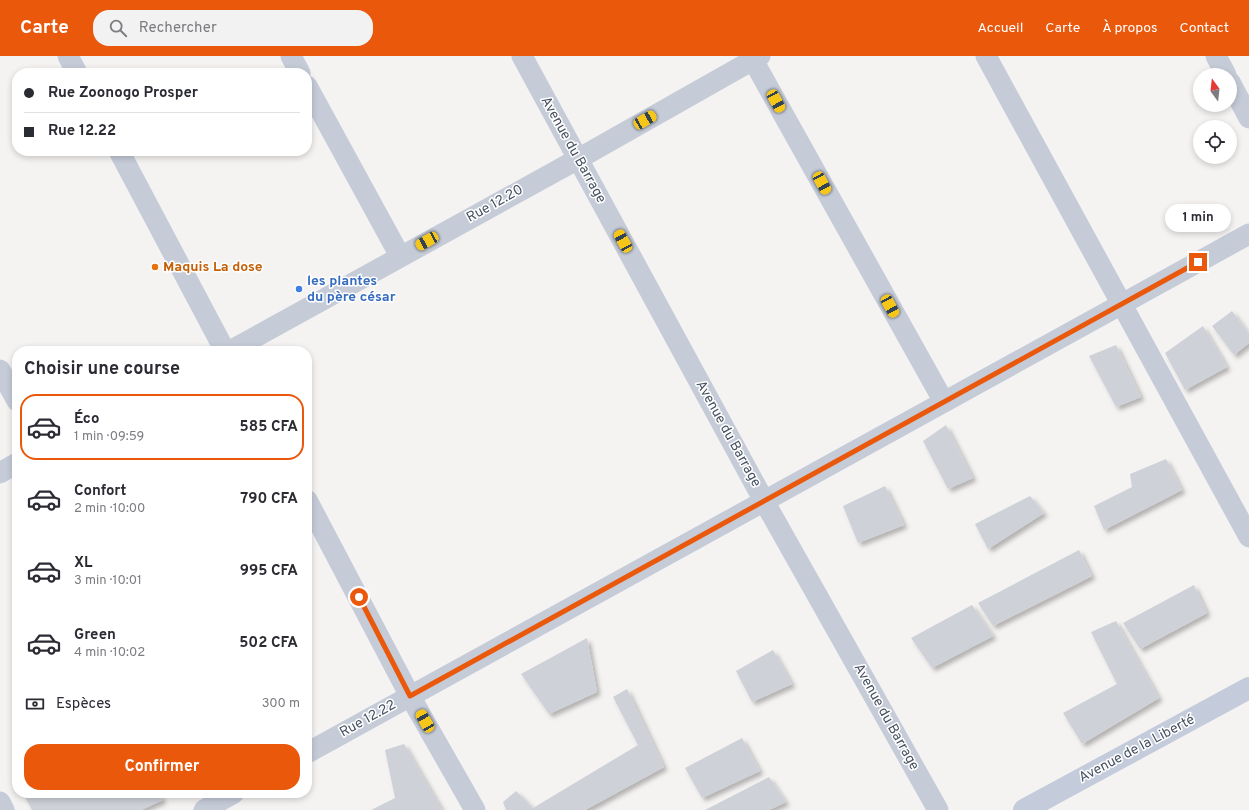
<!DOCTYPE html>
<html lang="fr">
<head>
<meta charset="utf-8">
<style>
  body { margin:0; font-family:Overpass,sans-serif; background:#f2f2f3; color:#2b2b33; height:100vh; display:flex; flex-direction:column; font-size:15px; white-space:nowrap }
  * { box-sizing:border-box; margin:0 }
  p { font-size:13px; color:#7c7c81 }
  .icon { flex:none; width:22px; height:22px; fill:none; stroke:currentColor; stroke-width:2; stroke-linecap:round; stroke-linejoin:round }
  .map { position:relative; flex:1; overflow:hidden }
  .sheet { position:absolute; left:12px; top:290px; width:300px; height:452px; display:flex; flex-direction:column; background:#fff; border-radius:16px; box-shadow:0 2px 6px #0003 }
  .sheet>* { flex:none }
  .banner { position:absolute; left:12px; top:12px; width:300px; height:88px; border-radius:16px; box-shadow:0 2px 6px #0003; display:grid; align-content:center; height:88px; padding:0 12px; background:#fff }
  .needle { width:26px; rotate:345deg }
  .controls { position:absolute; left:1193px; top:12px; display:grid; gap:8px }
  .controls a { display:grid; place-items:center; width:44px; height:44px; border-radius:50%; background:#fff; box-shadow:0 2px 6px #0003; font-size:20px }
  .end { position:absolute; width:18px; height:18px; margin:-9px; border:5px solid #ea580c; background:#fff; box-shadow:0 0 0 2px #fff }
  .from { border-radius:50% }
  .bubble { position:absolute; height:28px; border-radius:14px; background:#fff; box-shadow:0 2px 6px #0003; font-size:13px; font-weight:700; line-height:28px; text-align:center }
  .car { position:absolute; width:12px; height:24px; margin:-12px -6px; border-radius:5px; box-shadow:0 0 3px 1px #0007; background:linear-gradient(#f5c518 24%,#345 0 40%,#f5c518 0 76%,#345 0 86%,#f5c518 0) }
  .banner b { display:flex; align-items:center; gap:14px; height:38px; font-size:15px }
  .banner b+b { border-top:1px solid #e1e1e2 }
  .banner i { width:10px; height:10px; background:#2b2b33 }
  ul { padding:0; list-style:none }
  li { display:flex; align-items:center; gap:12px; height:66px; margin:0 8px 6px; padding:0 4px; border:2px solid transparent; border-radius:16px }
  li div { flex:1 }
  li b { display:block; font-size:15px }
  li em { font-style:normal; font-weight:700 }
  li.current { border-color:#ea580c }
  li>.icon { width:36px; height:36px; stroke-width:1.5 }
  h2 { padding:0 12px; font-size:18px; line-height:48px }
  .pay { display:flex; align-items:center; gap:10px; height:44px; padding:0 12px; font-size:15px }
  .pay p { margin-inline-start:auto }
  .action { display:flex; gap:8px; margin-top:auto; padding:8px 12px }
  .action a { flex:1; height:46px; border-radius:16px; background:#ea580c; color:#fff; font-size:16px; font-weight:700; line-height:46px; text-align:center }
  header { display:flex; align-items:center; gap:24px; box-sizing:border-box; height:56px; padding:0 20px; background:#ea580c; color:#fff }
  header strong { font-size:19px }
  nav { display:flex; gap:22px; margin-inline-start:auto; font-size:14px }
  .search { width:280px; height:36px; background:#f2f2f3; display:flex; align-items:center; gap:10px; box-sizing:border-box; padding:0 14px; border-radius:16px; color:#7c7c81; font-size:15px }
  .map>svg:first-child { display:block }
</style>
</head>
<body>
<header>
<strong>Carte</strong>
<div class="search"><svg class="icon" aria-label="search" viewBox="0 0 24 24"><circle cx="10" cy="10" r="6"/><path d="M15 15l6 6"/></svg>Rechercher</div>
<nav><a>Accueil</a><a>Carte</a><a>À propos</a><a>Contact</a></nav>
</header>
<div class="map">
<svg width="1249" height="754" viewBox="0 0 1249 754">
  <defs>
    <filter id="shadow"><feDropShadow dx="3.5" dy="3.5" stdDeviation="2" flood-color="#0004"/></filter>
  </defs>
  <rect width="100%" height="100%" fill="#f5f3f2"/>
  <g fill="#ced1d8" filter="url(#shadow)">
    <polygon points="1232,255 1249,278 1249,287 1234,299 1212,270"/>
    <polygon points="1203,270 1227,311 1185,334 1165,297"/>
    <polygon points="1116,289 1141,341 1116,351 1089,300"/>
    <polygon points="946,369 973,422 948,433 923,385"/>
    <polygon points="1166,403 1182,434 1104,474 1094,450 1132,431 1130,418"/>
    <polygon points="885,430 904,469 858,487 843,450"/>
    <polygon points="1030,440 1044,457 988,493 975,468"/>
    <polygon points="1079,494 1092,520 993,570 978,547"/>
    <polygon points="1194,529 1207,557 1140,593 1123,567"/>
    <polygon points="972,549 993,580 932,612 911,582"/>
    <polygon points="1116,565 1159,642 1082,688 1063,657 1117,628 1091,576"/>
    <polygon points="587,582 597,636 549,658 521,618"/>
    <polygon points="773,594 792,628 752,646 736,615"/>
    <polygon points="627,633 664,711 585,754 506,754 503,746 516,735 533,752 638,689 613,641"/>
    <polygon points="742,682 760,715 702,742 685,712"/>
    <polygon points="404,688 442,754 371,754 395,742 385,694"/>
    <polygon points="769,721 786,746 769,754 705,754"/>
    <polygon points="23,737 159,737 163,744 141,754 32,754"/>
  </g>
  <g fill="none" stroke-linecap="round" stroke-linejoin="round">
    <g stroke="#c5ccd8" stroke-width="21">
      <polyline points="68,0 77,17"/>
      <polyline points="291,0 300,17"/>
      <polyline points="522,0 764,445 938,754"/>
      <polyline points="986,0 1249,481"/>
      <polyline points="1216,0 1226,19"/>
      <polyline points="753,4 944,346"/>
      <polyline points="1230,26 1249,62"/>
      <polyline points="307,30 400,200"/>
      <polyline points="119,95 225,295"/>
      <polyline points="230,295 578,103 760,0"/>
      <polyline points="0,314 17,345"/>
      <polyline points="0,417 17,407"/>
      <polyline points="307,444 410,640 475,754"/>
      <polyline points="307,697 1249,178"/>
      <polyline points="0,746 4,754"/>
      <polyline points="204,754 234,737"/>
    </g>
    <polyline stroke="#c4ccdc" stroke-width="22" points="1024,754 1249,632"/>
  </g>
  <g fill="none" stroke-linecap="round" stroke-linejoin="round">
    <polyline stroke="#ea580c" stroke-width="5" points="359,541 410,640 1198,206"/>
  </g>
  <circle fill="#e8710a" stroke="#fff" stroke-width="1.5" cx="155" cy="211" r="4"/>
  <circle fill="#3f7fe0" stroke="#fff" stroke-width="1.5" cx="299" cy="233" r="4"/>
  <g text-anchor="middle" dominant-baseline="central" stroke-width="3" stroke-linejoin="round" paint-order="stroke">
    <g font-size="14" fill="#485262" stroke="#fff">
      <text transform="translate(573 94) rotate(61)">Avenue du Barrage</text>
      <text transform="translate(495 148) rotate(-29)">Rue 12.20</text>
      <text transform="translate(728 378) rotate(61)">Avenue du Barrage</text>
      <text transform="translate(886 661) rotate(61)">Avenue du Barrage</text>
      <text transform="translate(368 663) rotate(-29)">Rue 12.22</text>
      <text transform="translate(1137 693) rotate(-28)">Avenue de la Liberté</text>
    </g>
    <g font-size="14" font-weight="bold" fill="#c56008" stroke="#fff" text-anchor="start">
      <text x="163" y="211">Maquis La dose</text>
    </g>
    <g font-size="14" font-weight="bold" fill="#366cbe" stroke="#fff" text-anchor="start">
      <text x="307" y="225">les plantes<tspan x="307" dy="16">du père césar</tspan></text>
    </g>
  </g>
</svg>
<div class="controls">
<a><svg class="needle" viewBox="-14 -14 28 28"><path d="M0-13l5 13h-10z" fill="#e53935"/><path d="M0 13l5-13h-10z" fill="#7c7c81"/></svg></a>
<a><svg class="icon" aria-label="locate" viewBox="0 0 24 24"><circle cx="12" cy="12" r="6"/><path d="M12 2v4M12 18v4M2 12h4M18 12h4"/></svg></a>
</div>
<i class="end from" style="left:359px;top:541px"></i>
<i class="end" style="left:1198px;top:206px"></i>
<div class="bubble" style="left:1165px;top:148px;width:66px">1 min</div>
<i class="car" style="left:776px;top:45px;rotate:151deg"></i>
<i class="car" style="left:645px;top:64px;rotate:60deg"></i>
<i class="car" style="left:822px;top:127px;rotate:151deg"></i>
<i class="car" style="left:427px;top:185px;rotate:241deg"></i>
<i class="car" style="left:623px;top:185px;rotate:331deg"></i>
<i class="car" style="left:890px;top:250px;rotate:151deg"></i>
<i class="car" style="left:425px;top:665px;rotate:330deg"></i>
<div class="banner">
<b><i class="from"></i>Rue Zoonogo Prosper</b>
<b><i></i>Rue 12.22</b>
</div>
<section class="sheet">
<h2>Choisir une course</h2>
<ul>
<li class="current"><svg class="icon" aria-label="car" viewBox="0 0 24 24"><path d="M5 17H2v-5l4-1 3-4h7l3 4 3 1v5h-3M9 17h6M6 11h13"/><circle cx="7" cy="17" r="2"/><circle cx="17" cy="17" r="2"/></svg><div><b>Éco</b><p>1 min · 09:59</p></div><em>585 CFA</em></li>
<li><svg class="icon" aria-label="car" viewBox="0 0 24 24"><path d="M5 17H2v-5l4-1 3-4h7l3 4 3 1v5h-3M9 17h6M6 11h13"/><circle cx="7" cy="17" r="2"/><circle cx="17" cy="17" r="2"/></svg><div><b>Confort</b><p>2 min · 10:00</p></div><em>790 CFA</em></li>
<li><svg class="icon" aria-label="car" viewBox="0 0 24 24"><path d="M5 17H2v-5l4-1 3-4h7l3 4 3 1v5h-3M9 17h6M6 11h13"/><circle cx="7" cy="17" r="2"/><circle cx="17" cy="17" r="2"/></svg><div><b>XL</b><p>3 min · 10:01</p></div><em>995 CFA</em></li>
<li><svg class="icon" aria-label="car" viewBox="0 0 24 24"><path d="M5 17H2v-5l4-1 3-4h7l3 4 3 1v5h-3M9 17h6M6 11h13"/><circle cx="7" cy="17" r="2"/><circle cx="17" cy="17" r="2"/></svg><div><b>Green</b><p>4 min · 10:02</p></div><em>502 CFA</em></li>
</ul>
<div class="pay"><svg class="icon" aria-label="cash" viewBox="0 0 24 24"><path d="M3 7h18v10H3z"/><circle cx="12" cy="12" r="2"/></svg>Espèces<p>300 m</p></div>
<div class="action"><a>Confirmer</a></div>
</section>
</div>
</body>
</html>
